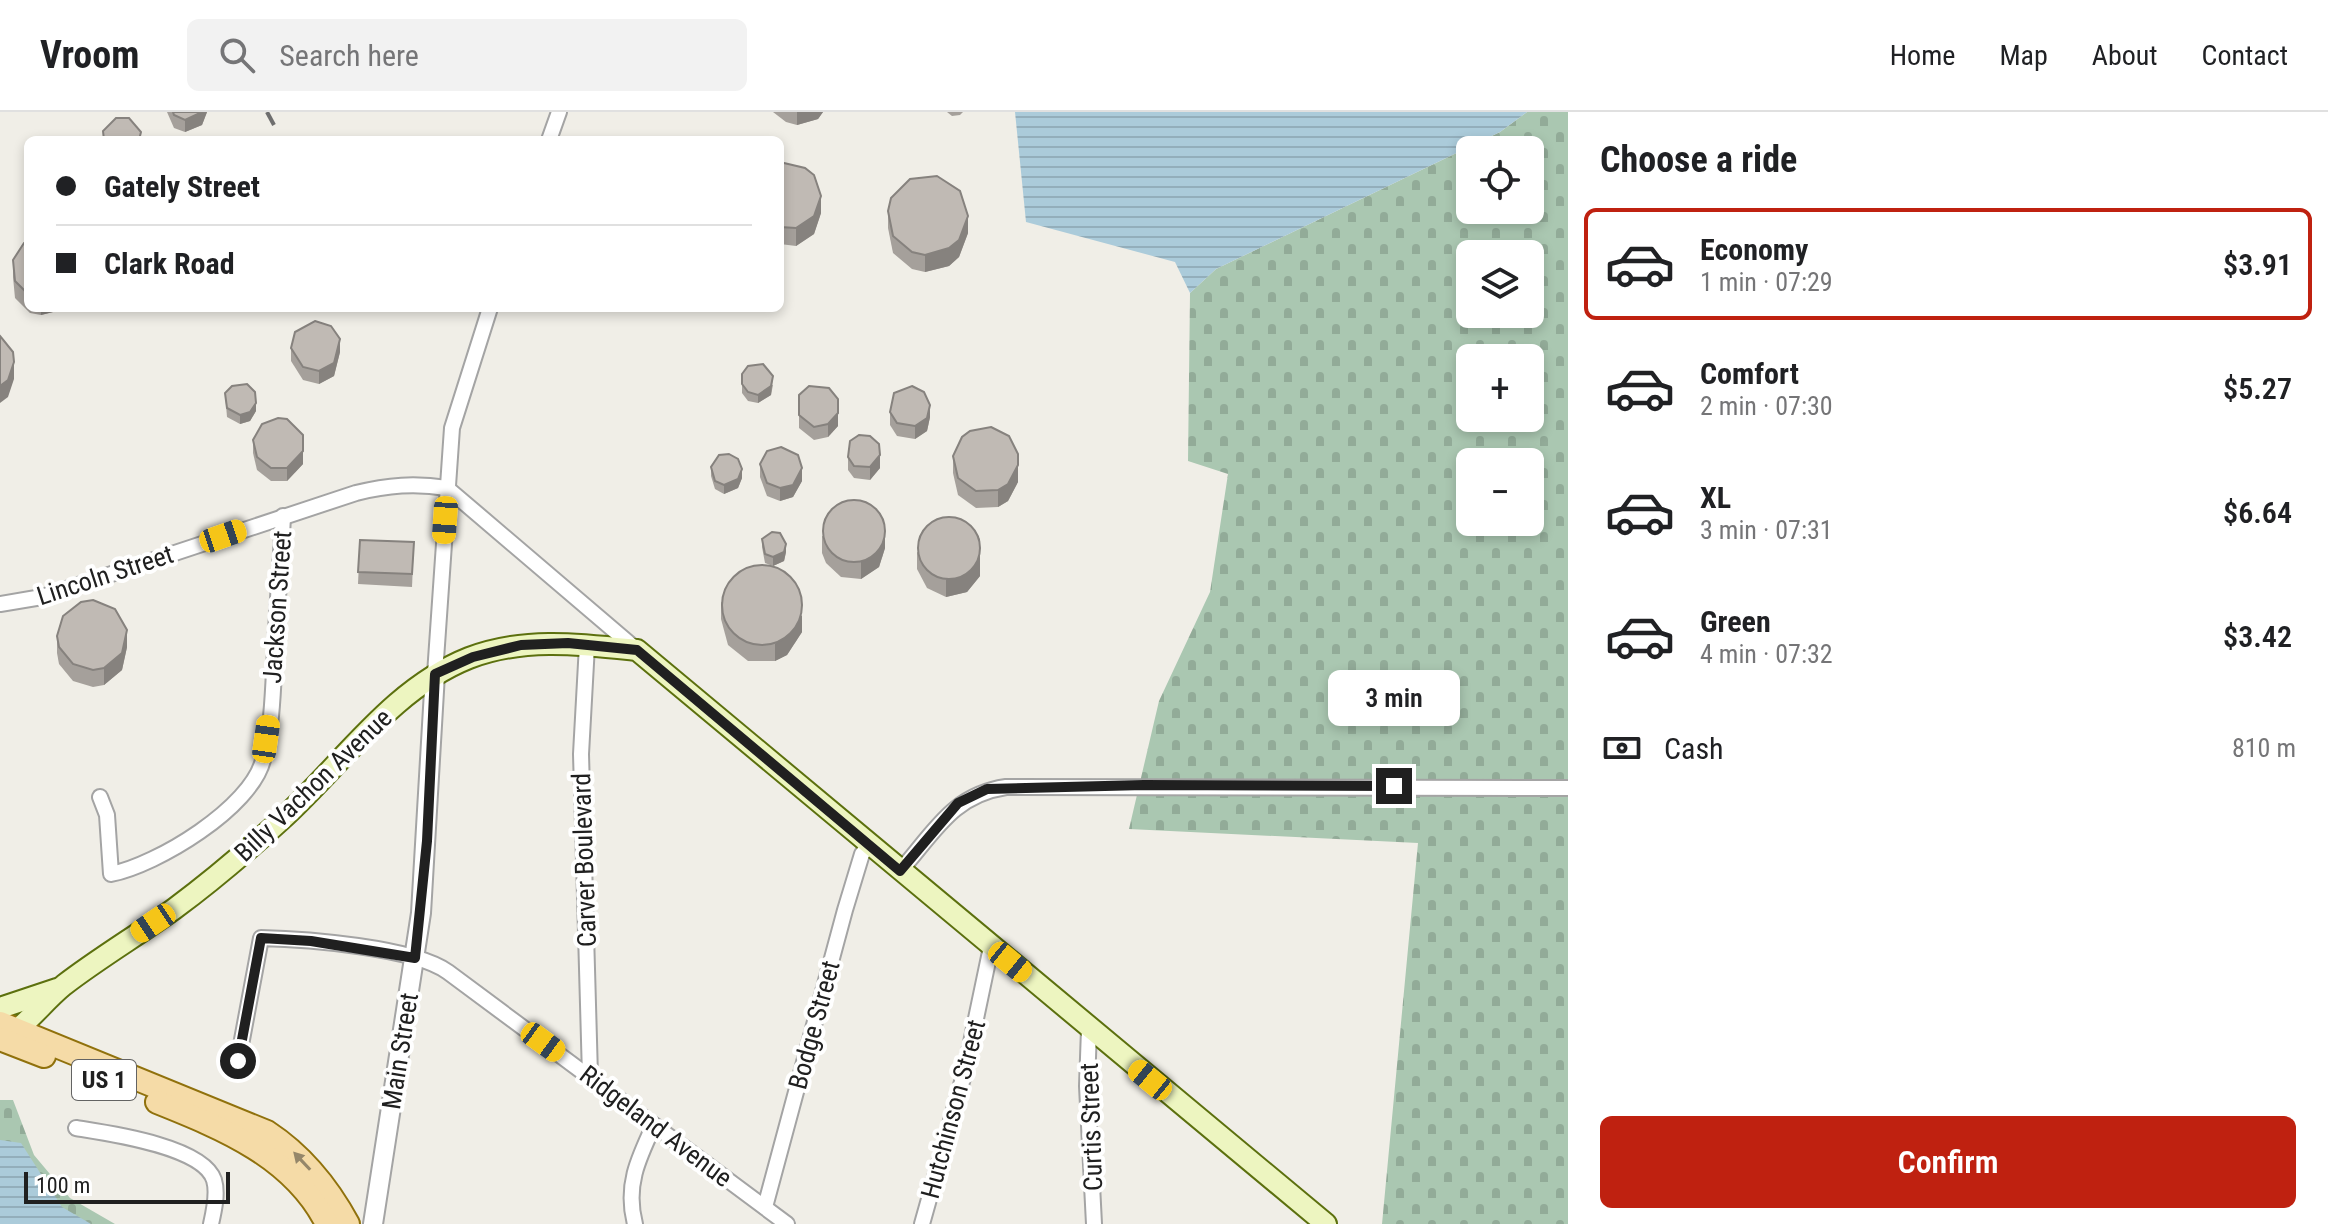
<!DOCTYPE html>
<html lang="en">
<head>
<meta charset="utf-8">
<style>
  body { margin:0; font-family:"Roboto Condensed",sans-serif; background:#f2f2f2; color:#202124; height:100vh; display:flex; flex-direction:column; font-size:30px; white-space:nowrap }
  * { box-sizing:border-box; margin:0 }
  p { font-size:26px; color:#757577 }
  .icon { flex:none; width:44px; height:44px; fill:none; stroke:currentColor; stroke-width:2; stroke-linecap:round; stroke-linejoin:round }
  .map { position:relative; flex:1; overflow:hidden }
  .drawer { display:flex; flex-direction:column; background:#fff; width:760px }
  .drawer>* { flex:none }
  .guide { position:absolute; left:24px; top:24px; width:760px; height:176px; border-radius:12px; box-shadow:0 4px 12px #0003; display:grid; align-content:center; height:176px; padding:0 32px; background:#fff }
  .tools { position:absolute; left:1456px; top:24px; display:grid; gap:16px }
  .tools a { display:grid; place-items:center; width:88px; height:88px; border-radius:12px; background:#fff; box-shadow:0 4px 12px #0003; font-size:40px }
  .scale { position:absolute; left:24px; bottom:20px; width:206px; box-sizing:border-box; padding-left:8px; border:4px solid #202020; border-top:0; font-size:22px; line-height:28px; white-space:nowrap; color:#202020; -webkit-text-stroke:6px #fff; paint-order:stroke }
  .end { position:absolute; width:36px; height:36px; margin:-18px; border:10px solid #202020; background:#fff; box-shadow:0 0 0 4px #fff }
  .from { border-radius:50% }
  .bubble { position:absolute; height:56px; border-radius:12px; background:#fff; box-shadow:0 4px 12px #0003; font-size:26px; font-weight:600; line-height:56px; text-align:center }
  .car { position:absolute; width:24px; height:48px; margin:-24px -12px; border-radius:10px; box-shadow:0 0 6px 2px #0007; background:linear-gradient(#f5c518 24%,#345 0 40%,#f5c518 0 76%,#345 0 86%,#f5c518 0) }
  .guide b { display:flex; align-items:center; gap:28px; height:76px; font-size:30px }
  .guide b+b { border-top:2px solid #e0e0e0 }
  .guide i { width:20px; height:20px; background:#202124 }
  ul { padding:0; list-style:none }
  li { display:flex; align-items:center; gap:24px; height:112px; margin:0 16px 12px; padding:0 16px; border:4px solid transparent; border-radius:12px }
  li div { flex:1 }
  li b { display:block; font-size:30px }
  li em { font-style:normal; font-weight:600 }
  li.on { border-color:#bf2110 }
  li>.icon { width:72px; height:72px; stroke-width:1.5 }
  h2 { padding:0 32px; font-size:36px; line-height:96px }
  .pay { display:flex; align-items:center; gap:20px; height:88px; padding:0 32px; font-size:30px }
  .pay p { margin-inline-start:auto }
  .action { display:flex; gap:16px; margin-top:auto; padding:16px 32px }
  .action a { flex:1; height:92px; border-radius:12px; background:#bf2110; color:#fff; font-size:32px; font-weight:600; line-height:92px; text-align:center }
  header { display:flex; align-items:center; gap:48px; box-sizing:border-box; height:112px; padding:0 40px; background:#fff; border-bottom:2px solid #e0e0e0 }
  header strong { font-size:38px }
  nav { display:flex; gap:44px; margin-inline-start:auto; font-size:28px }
  .search { width:560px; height:72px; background:#f2f2f2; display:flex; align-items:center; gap:20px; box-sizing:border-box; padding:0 28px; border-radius:12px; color:#757577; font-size:30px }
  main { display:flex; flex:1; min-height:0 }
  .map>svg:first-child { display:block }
</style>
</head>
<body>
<header>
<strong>Vroom</strong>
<div class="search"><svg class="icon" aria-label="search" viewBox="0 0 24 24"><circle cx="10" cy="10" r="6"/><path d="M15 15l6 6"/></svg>Search here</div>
<nav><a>Home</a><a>Map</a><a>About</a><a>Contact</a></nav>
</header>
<main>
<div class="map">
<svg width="1568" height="1112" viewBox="0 0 1568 1112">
  <defs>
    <pattern id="cemetery-stones" width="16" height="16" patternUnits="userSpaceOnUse" patternTransform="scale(2)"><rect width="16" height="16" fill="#aac7b1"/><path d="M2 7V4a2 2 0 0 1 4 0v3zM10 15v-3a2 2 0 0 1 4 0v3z" fill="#92ab98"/></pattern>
    <pattern id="water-rules" width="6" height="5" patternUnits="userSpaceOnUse" patternTransform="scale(2)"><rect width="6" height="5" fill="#abcbda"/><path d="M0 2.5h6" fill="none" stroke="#93aebb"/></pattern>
  </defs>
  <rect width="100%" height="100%" fill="#f0eee7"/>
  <g fill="url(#cemetery-stones)" fill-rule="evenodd">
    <path d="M 1527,0 L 1568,0 L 1568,1112 L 1382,1112 L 1418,731 L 1129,717 L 1159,589 L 1210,480 L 1228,362 L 1188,349 L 1190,181 L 1216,157 L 1500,20 ZM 1470,38 L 1530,38 L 1530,98 L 1470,98 ZM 1470,142 L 1530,142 L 1530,202 L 1470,202 ZM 1470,246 L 1530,246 L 1530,306 L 1470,306 ZM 1470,350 L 1530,350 L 1530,410 L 1470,410 Z"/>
    <polygon points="0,988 13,988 34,1043 70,1086 115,1112 0,1112"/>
  </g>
  <g fill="url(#water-rules)">
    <polygon points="1015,0 1527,0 1500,20 1216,157 1190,181 1175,150 1026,110"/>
    <polygon points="0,1028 21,1031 62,1095 91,1112 0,1112"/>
  </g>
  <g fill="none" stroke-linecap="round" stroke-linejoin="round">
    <g stroke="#a4a4a4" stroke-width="18">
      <g id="minor">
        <polyline points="549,28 559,0"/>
        <path d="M 0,492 L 42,485 L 356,381 C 388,373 415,371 447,376 L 637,538"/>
        <polyline points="587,533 581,642 590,964"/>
        <polyline points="435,562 452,316 490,196"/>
        <path d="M 100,685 L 107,703 L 111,762 C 157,753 251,696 263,648 C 273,613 273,574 275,538 C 277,493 281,449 283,404"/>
        <path d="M 900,759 C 934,721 952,683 1006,675 L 1568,676"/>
        <polyline points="1089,917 1087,974 1094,1112"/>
        <path d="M 238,949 L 261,826 C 304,827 414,835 448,860 L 787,1112"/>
        <path d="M 76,1016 C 107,1021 203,1034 214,1068 C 218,1081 214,1099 211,1112"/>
        <polyline points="765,1095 845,798 862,742 869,733"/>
        <path d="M 635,1112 C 625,1074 638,1047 654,1013"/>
        <polyline points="922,1112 965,959 991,835"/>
      </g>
    </g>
    <g stroke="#a4a4a4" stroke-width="22">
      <polyline id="tertiary" points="373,1112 421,801 435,562"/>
    </g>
    <g stroke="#5c700e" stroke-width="24">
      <g id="secondary">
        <polyline points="0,896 57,877"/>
        <path d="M 6,926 C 29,911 43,890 64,873 C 99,846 138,823 174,797 C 212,769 247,739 281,708 C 342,653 391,577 469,546 C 524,525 580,532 637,538 L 1326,1112"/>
      </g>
    </g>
    <g stroke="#90710c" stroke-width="26">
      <g id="primary">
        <path d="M 0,911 L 267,1020 C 302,1043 328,1075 348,1112"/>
        <polyline points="0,927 44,944"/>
        <path d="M 157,990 C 222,1016 294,1045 327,1112"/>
      </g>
    </g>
    <use href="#minor" stroke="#fff" stroke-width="14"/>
    <use href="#tertiary" stroke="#fff" stroke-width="18"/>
    <use href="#secondary" stroke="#edf5c0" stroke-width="20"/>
    <use href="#primary" stroke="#f5dba7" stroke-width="22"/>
    <polyline stroke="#6e6e6e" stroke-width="4" stroke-dasharray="16 16" stroke-linecap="butt" points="267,0 274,13"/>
  </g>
  <g fill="#a5a09b">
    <polygon points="167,0 207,0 202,13 185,20 174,16"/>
    <polygon points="773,0 823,0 818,7 797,13 786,10"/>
    <polygon points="947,0 963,0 960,3 952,4"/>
    <polygon points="780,53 821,101 814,122 796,134 780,132"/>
    <polygon points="888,99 968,121 959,145 949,154 925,160 912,157 893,141 888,116"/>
    <polygon points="28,129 28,196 63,196 61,198 41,203 30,201 15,186 13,165 13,148"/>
    <polygon points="291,236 340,240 334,264 319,272 303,268 291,249"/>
    <polygon points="742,262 773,273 771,283 758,291 748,289 742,281"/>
    <polygon points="225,281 256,299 250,309 240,312 227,305"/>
    <polygon points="799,283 838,314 828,325 814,328 799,316"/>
    <polygon points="890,300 930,305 927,319 915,327 897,324 890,313"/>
    <polygon points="253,328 303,352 287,369 271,369 257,358 253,341"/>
    <polygon points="1018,342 1018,370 1008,389 998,395 976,396 958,383 953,361 953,344"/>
    <polygon points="848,345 880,356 870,368 854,366 848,358"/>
    <polygon points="760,352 802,369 793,385 780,389 767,384 760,365"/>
    <polygon points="711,355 742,366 738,376 724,382 715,377 711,364"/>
    <polygon points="822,424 885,436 879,455 861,467 841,465 826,451 822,441"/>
    <polygon points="762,427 786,440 784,449 773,454 765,451 762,435"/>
    <polygon points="360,428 414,430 412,475 358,472"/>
    <polygon points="917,440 980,464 967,480 946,485 927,476 917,457"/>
    <polygon points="721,490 802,520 787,543 775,549 748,549 728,533 721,507"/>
    <polygon points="57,524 127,535 122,558 104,573 93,575 73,569 59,552 57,541"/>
  </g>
  <g fill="#86827e">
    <polygon points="202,0 207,0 202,13 185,20 185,8"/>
    <polygon points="797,0 823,0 818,7 797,13"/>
    <polygon points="821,84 821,101 814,122 796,134 796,116"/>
    <polygon points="968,104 968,121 959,145 949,154 925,160 925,143"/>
    <polygon points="41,196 63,196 61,198 41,203"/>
    <polygon points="340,227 340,240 334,264 319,272 319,259"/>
    <polygon points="14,250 14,267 8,285 0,291 0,274"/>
    <polygon points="773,264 771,283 758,291 758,283"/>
    <polygon points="838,287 838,314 828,325 828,312"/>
    <polygon points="256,291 256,299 250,309 240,312 240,303"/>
    <polygon points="930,293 930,305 927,319 915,327 915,314"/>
    <polygon points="303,339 303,352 287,369 287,356"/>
    <polygon points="880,343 880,356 870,368 870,355"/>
    <polygon points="1018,353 1018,370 1008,389 998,395 998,378"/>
    <polygon points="802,356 802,369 793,385 780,389 780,376"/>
    <polygon points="742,357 742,366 738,376 724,382 724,373"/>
    <polygon points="885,419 885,436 879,455 861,467 861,450"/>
    <polygon points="980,426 980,464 967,480 946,485 946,468"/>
    <polygon points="786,432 786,440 784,449 773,454 773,445"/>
    <polygon points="802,503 802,520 787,543 775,549 775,532"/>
    <polygon points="127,518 127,535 122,558 104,573 104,556"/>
  </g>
  <g fill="#c0bab4" stroke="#86827e" stroke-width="2">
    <polygon points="173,0 202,0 185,8 174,3"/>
    <polygon points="116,6 129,6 141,20 139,28 104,28 103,19"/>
    <polygon points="784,51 805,56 814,63 821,84 814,104 796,116 780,115 780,53"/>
    <polygon points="937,64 960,79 968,104 959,128 949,136 925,143 912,140 893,124 888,99 891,86 910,67"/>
    <polygon points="28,129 28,182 15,169 13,148 24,131"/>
    <polygon points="315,209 331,214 340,227 334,251 319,259 303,255 291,236 295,220"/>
    <polygon points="0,224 13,240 14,250 8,268 0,274"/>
    <polygon points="763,252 773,264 771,274 758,283 748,280 742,272 742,262 748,254"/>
    <polygon points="247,272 255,280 256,291 250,300 240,303 227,296 225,281 232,274"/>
    <polygon points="809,274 829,276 838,287 838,301 828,312 814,315 799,303 799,283"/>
    <polygon points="912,274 924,280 930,293 927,306 915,314 897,311 890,300 894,281"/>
    <polygon points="278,306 287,307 303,323 303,339 287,356 271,356 257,345 253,328 262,312"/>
    <polygon points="991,315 1009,324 1018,342 1018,353 1008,372 998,378 976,379 958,366 953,344 962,325 970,319"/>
    <polygon points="859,323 870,324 879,332 880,343 870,355 854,354 848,345 850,329"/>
    <polygon points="781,335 798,343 802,356 793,373 780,376 767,371 760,352 767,339"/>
    <polygon points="729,342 738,347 742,357 738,367 724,373 715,369 711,355 719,343"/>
    <circle cx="854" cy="419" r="31"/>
    <circle cx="949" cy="436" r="31"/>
    <polygon points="772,420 780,421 786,432 784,440 773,445 765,442 762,427"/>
    <polygon points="360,428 414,430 412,462 358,460"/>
    <circle cx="762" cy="493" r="40"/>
    <polygon points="93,488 115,497 127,518 122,541 104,556 93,558 73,552 59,535 57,524 63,504 81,490"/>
  </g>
  <defs><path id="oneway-solid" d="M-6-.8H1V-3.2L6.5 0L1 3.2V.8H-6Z" transform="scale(2)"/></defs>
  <use fill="#95876a" href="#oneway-solid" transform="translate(302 1049) rotate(-133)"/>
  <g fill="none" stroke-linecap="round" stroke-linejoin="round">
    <polyline stroke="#202020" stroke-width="10" points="238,949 261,826 311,829 415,846 427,729 435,562 473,545 521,533 568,531 637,538 900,759 958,691 987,677 1144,673 1394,674"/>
  </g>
  <g text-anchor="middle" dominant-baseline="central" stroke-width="8" stroke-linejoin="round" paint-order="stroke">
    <rect fill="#fff" stroke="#636363" stroke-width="2" x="72" y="948" width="64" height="40" rx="6"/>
    <g font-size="24" font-weight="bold" fill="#202020">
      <text x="104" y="968">US 1</text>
    </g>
    <g font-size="26" fill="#202020" stroke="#fff">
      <text transform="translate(105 463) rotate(-18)">Lincoln Street</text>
      <text transform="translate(277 495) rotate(-86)">Jackson Street</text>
      <text transform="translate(313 673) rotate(-44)">Billy Vachon Avenue</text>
      <text transform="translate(584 748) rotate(-92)">Carver Boulevard</text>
      <text transform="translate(814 913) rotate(-75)">Bodge Street</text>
      <text transform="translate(400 939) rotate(-81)">Main Street</text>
      <text transform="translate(953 997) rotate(-75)">Hutchinson Street</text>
      <text transform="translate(656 1014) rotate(37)">Ridgeland Avenue</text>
      <text transform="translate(1091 1015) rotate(-92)">Curtis Street</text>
    </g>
  </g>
</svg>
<div class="tools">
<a><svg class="icon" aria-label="locate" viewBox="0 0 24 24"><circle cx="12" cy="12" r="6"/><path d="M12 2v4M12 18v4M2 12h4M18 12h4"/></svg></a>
<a><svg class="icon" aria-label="layers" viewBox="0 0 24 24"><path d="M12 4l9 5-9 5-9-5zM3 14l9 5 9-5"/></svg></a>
<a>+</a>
<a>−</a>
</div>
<div class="scale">100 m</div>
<i class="end from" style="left:238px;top:949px"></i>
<i class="end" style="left:1394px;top:674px"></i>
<div class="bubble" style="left:1328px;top:558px;width:132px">3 min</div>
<i class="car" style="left:445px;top:408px;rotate:184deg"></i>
<i class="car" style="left:223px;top:424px;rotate:71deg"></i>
<i class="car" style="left:266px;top:627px;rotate:8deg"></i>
<i class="car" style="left:153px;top:811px;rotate:236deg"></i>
<i class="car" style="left:1010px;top:850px;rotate:129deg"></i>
<i class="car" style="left:543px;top:930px;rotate:126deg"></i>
<i class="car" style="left:1150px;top:968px;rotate:309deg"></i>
<div class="guide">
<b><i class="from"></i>Gately Street</b>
<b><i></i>Clark Road</b>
</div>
</div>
<section class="drawer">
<h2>Choose a ride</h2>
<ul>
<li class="on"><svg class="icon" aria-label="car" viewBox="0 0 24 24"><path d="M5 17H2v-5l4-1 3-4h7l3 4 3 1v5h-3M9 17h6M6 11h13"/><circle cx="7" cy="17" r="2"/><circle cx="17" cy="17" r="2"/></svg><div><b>Economy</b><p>1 min · 07:29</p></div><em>$3.91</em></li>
<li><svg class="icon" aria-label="car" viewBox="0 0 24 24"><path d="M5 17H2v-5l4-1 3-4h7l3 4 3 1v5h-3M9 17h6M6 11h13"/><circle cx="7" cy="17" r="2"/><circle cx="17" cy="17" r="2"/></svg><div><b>Comfort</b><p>2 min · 07:30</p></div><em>$5.27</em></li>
<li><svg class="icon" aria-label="car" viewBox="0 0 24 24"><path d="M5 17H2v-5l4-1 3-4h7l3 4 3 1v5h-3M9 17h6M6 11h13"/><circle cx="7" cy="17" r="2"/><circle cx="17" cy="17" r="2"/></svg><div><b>XL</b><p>3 min · 07:31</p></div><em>$6.64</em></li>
<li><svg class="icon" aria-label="car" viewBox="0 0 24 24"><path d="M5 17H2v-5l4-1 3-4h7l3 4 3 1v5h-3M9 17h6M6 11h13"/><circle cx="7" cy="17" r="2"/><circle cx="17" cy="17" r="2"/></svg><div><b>Green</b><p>4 min · 07:32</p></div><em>$3.42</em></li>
</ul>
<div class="pay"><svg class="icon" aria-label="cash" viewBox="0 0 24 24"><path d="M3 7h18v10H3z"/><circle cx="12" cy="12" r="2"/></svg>Cash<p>810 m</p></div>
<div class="action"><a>Confirm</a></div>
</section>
</main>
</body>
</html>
